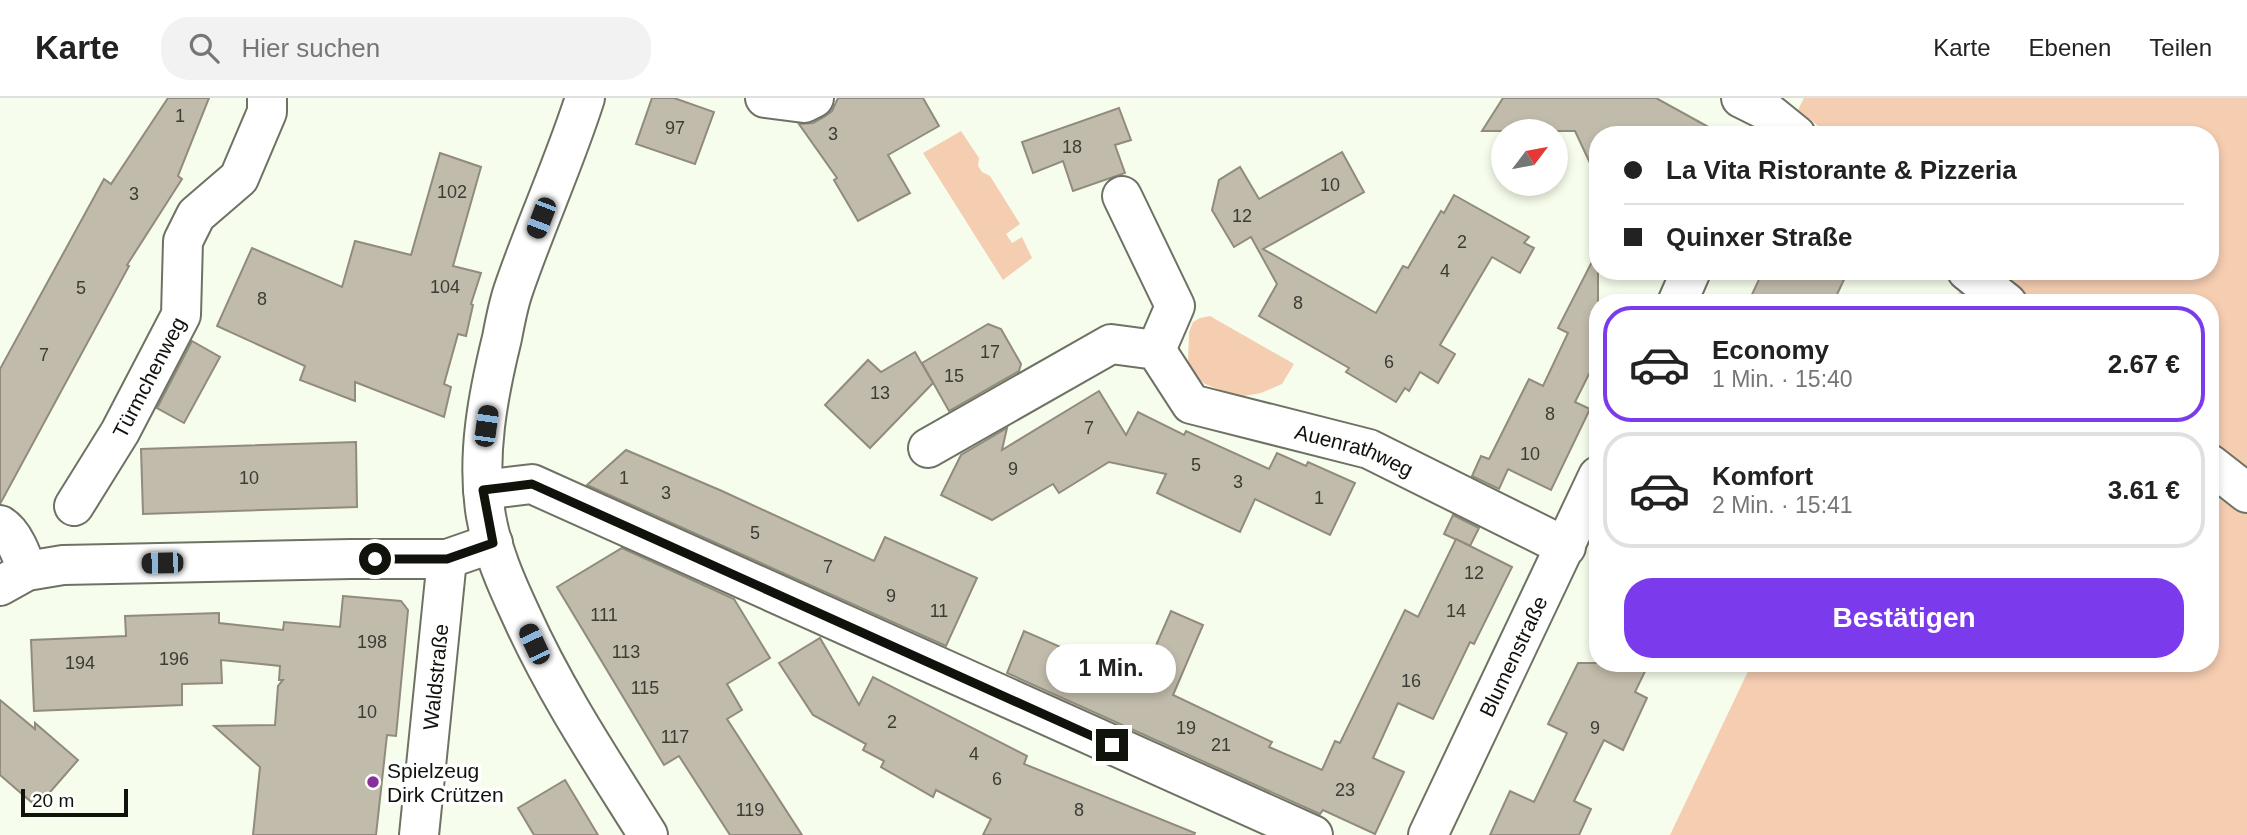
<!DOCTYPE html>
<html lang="de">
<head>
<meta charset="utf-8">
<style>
  body { margin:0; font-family:Helvetica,sans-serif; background:#f2f2f2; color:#222; height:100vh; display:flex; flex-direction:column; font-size:26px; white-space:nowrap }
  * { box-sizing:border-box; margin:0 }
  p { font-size:23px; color:#767676 }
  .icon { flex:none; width:38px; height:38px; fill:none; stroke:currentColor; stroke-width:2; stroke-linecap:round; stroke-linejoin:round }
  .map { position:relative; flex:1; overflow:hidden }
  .details { position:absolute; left:1589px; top:196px; width:630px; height:378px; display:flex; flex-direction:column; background:#fff; border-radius:28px; box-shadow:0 4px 10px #0003 }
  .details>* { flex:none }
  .top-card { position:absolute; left:1589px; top:28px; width:630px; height:154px; border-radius:28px; box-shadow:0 4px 10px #0003; display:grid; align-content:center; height:154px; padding:0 35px; background:#fff }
  .needle { width:46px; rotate:58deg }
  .controls { position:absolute; left:1491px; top:21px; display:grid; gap:14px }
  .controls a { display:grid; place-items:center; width:77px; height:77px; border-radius:50%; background:#fff; box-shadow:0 4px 10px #0003; font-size:35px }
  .scale { position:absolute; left:21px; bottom:18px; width:107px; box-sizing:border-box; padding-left:7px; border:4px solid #10120c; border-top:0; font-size:19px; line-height:24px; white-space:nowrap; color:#10120c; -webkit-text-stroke:5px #fff; paint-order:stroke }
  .end { position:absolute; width:32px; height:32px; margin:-16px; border:9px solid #10120c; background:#fff; box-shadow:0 0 0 4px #fff }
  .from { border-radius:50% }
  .bubble { position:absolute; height:49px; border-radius:24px; background:#fff; box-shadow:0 4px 10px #0003; font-size:23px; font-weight:700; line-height:49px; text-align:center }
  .car { position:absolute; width:21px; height:42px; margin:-21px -10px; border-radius:9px; box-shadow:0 0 5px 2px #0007; background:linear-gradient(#222 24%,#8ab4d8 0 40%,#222 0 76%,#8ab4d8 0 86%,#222 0) }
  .top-card b { display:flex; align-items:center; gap:24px; height:66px; font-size:26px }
  .top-card b+b { border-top:2px solid #e0e0e0 }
  .top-card i { width:18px; height:18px; background:#222 }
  ul { padding:12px 0 0; list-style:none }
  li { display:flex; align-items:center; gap:21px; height:116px; margin:0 14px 10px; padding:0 21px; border:4px solid #e0e0e0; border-radius:28px }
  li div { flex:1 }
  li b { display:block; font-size:26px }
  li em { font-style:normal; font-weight:700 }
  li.current { border-color:#7c3aed }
  li>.icon { width:63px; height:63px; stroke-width:1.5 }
  .button { display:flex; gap:14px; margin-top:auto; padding:14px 35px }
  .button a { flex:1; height:80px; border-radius:28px; background:#7c3aed; color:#fff; font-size:28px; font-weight:700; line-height:80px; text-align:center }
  header { display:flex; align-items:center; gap:42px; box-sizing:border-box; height:98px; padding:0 35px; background:#fff; border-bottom:2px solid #e0e0e0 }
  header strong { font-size:33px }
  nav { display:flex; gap:38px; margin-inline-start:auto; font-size:24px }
  .search { width:490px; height:63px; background:#f2f2f2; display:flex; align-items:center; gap:18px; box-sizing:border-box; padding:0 24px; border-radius:28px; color:#767676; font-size:26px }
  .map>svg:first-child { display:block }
</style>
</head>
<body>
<header>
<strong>Karte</strong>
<div class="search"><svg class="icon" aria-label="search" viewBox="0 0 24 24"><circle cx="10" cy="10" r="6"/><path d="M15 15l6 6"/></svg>Hier suchen</div>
<nav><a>Karte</a><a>Ebenen</a><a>Teilen</a></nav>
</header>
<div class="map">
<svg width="2247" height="737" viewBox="0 0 2247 737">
  <rect width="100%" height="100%" fill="#f7fdec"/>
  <g fill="#f5cdb1">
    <polygon points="1804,0 2247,0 2247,737 1670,737 1752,565 2210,565 2210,205 1954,205 1969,173 2210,173 2210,37 1830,37 1798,12"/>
    <polygon points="961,33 979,60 978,68 982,74 990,78 1020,126 1006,136 1012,145 1022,139 1032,160 1003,182 923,55"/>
    <polygon points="1210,218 1294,266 1282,286 1261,295 1238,299 1205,286 1195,278 1188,264 1189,234 1193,224 1200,220"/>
  </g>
  <g fill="#c1bbab" stroke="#908b7c" stroke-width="2">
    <polygon points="168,0 209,0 178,78 182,81 127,167 129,168 0,406 0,271 104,81 111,86"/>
    <polygon points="652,0 674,0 714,14 695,66 636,46"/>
    <polygon points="838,0 923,0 939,28 888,57 910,95 858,123 834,82 837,80 799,26 813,25 824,19 832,13"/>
    <polygon points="1503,0 1656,0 1723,37 1598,37 1598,51 1590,65 1575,33 1482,33"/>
    <polygon points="1119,10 1131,42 1115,47 1125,75 1073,93 1063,63 1033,75 1022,44"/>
    <polygon points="1342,54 1364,94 1263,151 1376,215 1403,168 1408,170 1441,113 1444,115 1454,97 1529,139 1524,145 1534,150 1520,175 1492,159 1440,247 1455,256 1438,285 1420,274 1409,293 1405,290 1396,304 1346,274 1349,270 1259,218 1277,186 1251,139 1234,149 1212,112 1219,82 1240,69 1259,101"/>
    <polygon points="440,55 481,69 453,168 481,175 471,206 473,207 466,238 458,236 444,286 451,289 444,319 355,284 355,303 300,282 305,268 217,228 252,150 342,189 355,143 411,157"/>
    <polygon points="1598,152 1598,258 1575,304 1590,311 1551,392 1508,371 1499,391 1472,378 1481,358 1489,361 1529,281 1543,288 1568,235 1558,230"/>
    <polygon points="1763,173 1848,173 1833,205 1748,205"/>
    <polygon points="988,226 1001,231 1021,266 1019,273 949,313 922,265"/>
    <polygon points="192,243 220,259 184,325 157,310"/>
    <polygon points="915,254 933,285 870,350 825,307 868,262 881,274"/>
    <polygon points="1099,293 1126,337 1138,314 1184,337 1186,333 1269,371 1277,355 1306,368 1308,364 1355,385 1330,437 1255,401 1240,434 1157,395 1166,376 1109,364 1059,395 1053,386 992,422 941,397 961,357 1007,330 1002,352"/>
    <polygon points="356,344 357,409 143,416 141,351"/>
    <polygon points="626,352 722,393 874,463 885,439 977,480 946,548 587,387"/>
    <polygon points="1453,417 1479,430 1470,448 1444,436"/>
    <polygon points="1456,441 1512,469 1474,546 1470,544 1433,621 1398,605 1373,660 1404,674 1375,736 1323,712 1320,716 1007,575 1024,533 1122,576 1133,551 1151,559 1171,513 1203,527 1173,597 1272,644 1269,649 1322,672 1335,643 1340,645 1405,512 1418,519"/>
    <polygon points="622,450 734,501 770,560 727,586 742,612 727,621 802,737 730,737 679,658 664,667 557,489"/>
    <polygon points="343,498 401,503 408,512 396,638 387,637 376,737 253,737 260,669 214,628 275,627 278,588 283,582 279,582 280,568 221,562 222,585 182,586 182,607 34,613 31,542 126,538 125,518 219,515 219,525 283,532 284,524 340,529"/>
    <polygon points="820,540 859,607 873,579 1027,658 1024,666 1195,735 1194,737 983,737 991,721 936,692 933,699 881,669 884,663 863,652 866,646 813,617 779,565"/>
    <polygon points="1578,565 1649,565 1635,594 1647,600 1623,652 1604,642 1574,703 1591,711 1579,737 1490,737 1510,693 1534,704 1567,635 1548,626"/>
    <polygon points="0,602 35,631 35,625 78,662 37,709 0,677"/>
    <polygon points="565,682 598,737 534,737 518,710"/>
  </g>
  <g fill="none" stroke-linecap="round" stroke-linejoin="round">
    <g stroke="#6e7264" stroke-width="42">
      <g id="minor">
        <polyline points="765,0 804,5 814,0"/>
        <polyline points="1741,0 1765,12 1796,37"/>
        <polyline points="1122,98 1175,208 1156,252"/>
        <polyline points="1967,173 2007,205"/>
        <polyline points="1677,205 1691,173"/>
        <path id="s1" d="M 928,350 L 1111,246 L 1156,252 L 1191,306 L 1369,351 L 1566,449"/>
        <polyline points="2210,366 2247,395"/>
        <polyline points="483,392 532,386 1313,737"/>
        <path id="s2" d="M 74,408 L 120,334 L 181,217 L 183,143 L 196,117 L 239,80 L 267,14 L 267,0"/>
        <path d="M 0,427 C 14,435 22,458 27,473"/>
        <polyline points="0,488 27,473 63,467 351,461 447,461 493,445"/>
        <path id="s3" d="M 419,737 L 447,461"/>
        <path id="s4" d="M 1428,737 L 1598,378"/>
      </g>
    </g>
    <g stroke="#6e7264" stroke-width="42">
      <path id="major" d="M 585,0 C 564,66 535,128 513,193 C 508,208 505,224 502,240 C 488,297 476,359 486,418 C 492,453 506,485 521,517 C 556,595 603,665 648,737"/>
    </g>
    <use href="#minor" stroke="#fff" stroke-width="38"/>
    <use href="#major" stroke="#fff" stroke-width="38"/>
  </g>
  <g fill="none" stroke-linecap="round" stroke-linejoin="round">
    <polyline stroke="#10120c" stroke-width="9" points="375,461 447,461 493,445 483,392 532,386 1112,647"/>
  </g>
  <circle fill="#882f9c" stroke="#fff" stroke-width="2.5" cx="373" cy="684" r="7"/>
  <g text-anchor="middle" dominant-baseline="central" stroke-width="7" stroke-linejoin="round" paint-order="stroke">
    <g font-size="18" fill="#3c3c34">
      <text x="180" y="18">1</text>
      <text x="675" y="30">97</text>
      <text x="833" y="36">3</text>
      <text x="1072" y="49">18</text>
      <text x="1330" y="87">10</text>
      <text x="452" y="94">102</text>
      <text x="134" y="96">3</text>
      <text x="1242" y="118">12</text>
      <text x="1462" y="144">2</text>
      <text x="1445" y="173">4</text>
      <text x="445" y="189">104</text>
      <text x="81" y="190">5</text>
      <text x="262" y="201">8</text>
      <text x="1298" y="205">8</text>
      <text x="990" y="254">17</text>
      <text x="44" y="257">7</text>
      <text x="1389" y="264">6</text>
      <text x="954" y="278">15</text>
      <text x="880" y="295">13</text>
      <text x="1550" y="316">8</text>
      <text x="1089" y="330">7</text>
      <text x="1530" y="356">10</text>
      <text x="1196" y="367">5</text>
      <text x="1013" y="371">9</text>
      <text x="249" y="380">10</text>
      <text x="624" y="380">1</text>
      <text x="1238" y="384">3</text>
      <text x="666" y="395">3</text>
      <text x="1319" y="400">1</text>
      <text x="755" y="435">5</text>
      <text x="828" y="469">7</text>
      <text x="1474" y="475">12</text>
      <text x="891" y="498">9</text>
      <text x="939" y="513">11</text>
      <text x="1456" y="513">14</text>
      <text x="604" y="517">111</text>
      <text x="372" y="544">198</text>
      <text x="626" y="554">113</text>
      <text x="174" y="561">196</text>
      <text x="80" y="565">194</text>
      <text x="1411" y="583">16</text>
      <text x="645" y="590">115</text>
      <text x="367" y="614">10</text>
      <text x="892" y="624">2</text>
      <text x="1186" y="630">19</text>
      <text x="1595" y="630">9</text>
      <text x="675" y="639">117</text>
      <text x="1221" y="647">21</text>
      <text x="974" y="656">4</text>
      <text x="997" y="681">6</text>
      <text x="1345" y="692">23</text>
      <text x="750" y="712">119</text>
      <text x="1079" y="712">8</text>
    </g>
    <g font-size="21" fill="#10120c" stroke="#fff">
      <text stroke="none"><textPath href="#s2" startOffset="149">Türmchenweg</textPath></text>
      <text stroke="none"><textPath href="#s1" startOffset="490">Auenrathweg</textPath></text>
      <text stroke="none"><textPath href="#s4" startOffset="198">Blumenstraße</textPath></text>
      <text stroke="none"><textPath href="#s3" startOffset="159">Waldstraße</textPath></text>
    </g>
    <g font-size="21" fill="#10120c" stroke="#fff" text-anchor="start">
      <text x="387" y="672">Spielzeug<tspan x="387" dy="24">Dirk Crützen</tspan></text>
    </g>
  </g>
</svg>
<div class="controls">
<a><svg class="needle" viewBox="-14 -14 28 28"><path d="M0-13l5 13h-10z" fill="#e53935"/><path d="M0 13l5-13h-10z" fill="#767676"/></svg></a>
</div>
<div class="scale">20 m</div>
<i class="end from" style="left:375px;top:461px"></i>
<i class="end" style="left:1112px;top:647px"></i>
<div class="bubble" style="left:1046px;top:546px;width:130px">1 Min.</div>
<i class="car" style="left:541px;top:120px;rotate:201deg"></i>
<i class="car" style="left:486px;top:328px;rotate:8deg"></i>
<i class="car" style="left:162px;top:465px;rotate:269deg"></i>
<i class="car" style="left:534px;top:546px;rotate:335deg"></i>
<div class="top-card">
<b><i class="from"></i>La Vita Ristorante &amp; Pizzeria</b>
<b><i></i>Quinxer Straße</b>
</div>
<section class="details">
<ul>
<li class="current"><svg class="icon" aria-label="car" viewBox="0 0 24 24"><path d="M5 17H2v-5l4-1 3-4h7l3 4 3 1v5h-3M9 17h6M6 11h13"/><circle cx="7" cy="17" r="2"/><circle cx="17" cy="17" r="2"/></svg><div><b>Economy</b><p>1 Min. · 15:40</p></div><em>2.67 €</em></li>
<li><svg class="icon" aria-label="car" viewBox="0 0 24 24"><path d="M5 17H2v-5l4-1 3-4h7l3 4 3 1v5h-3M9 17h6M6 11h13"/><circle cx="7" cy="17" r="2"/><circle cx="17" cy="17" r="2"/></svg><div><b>Komfort</b><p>2 Min. · 15:41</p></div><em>3.61 €</em></li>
</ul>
<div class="button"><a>Bestätigen</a></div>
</section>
</div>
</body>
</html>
